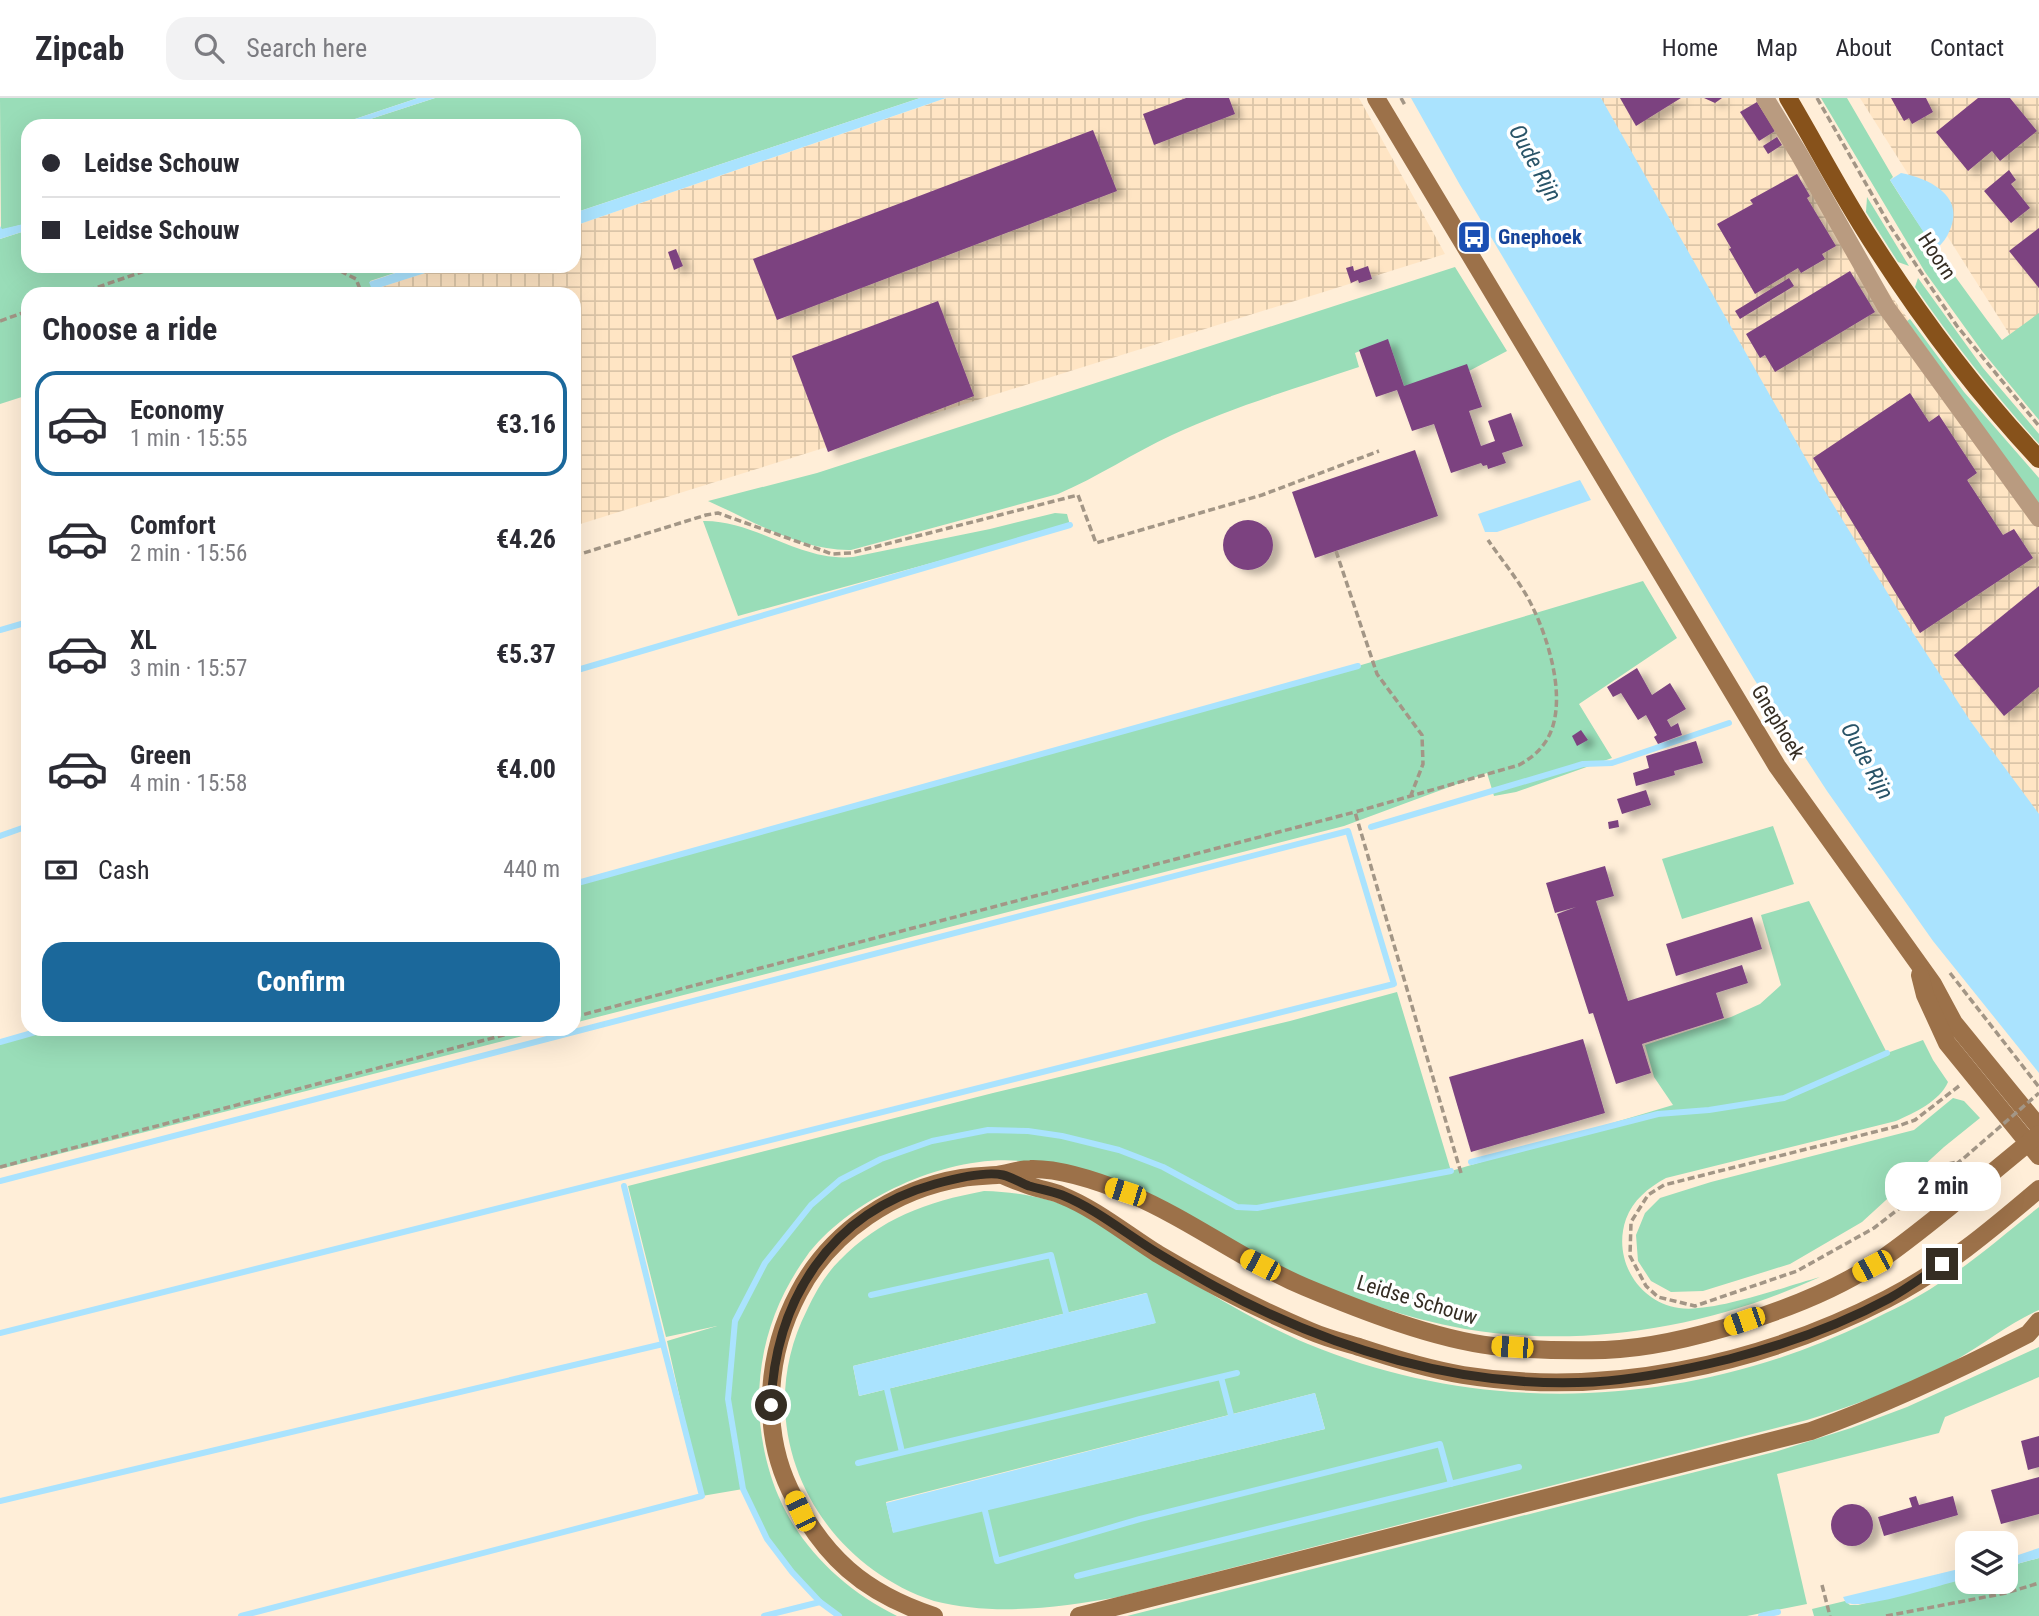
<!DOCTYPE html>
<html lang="en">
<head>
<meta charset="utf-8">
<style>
  body { margin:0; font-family:"Roboto Condensed",sans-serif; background:#f2f2f3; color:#2b2b33; height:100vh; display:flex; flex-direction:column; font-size:26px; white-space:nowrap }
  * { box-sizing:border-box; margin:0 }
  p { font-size:23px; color:#7c7c81 }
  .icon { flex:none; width:38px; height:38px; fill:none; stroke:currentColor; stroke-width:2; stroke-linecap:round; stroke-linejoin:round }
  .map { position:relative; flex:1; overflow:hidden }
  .side { position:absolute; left:21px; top:189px; width:560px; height:749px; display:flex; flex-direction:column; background:#fff; border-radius:21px; box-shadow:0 7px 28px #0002 }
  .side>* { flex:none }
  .guide { position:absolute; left:21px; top:21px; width:560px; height:154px; border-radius:21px; box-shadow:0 7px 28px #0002; display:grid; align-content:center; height:154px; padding:0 21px; background:#fff }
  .buttons { position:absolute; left:1955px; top:1433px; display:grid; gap:14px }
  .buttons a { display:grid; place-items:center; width:63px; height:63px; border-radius:14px; background:#fff; box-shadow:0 7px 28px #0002; font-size:35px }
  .end { position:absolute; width:32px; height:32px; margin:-16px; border:9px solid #352d23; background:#fff; box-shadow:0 0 0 4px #fff }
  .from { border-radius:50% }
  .bubble { position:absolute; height:49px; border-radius:21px; background:#fff; box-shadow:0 7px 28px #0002; font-size:23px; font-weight:700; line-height:49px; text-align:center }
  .car { position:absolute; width:21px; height:42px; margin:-21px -10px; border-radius:9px; box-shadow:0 0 5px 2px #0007; background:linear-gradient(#f5c518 24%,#345 0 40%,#f5c518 0 76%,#345 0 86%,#f5c518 0) }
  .guide b { display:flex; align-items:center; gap:24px; height:66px; font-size:26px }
  .guide b+b { border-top:2px solid #e1e1e2 }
  .guide i { width:18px; height:18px; background:#2b2b33 }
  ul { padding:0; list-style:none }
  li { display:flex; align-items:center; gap:21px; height:105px; margin:0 14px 10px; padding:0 7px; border:4px solid transparent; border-radius:21px }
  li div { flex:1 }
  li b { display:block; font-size:26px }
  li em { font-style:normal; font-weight:700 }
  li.on { border-color:#1b689b }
  li>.icon { width:63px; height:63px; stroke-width:1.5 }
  h2 { padding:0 21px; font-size:32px; line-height:84px }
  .pay { display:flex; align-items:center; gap:18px; height:77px; padding:0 21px; font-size:26px }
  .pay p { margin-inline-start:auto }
  .primary-button { display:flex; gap:14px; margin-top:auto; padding:14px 21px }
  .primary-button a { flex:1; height:80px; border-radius:21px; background:#1b689b; color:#fff; font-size:28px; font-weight:700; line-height:80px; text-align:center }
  header { display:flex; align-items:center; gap:42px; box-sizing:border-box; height:98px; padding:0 35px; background:#fff; border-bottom:2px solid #e1e1e2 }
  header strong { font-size:33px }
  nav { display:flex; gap:38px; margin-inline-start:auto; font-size:24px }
  .search { width:490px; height:63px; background:#f2f2f3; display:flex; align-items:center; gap:18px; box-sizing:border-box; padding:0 24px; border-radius:21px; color:#7c7c81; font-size:26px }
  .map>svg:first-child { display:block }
</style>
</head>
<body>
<header>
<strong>Zipcab</strong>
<div class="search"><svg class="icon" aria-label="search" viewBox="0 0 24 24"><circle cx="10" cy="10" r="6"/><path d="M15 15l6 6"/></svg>Search here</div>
<nav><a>Home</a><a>Map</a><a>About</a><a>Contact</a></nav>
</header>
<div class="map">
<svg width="2039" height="1518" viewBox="0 0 2039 1518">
  <defs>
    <pattern id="industrial-grid" width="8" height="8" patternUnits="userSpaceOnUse" patternTransform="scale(1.75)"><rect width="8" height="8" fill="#ffe5c4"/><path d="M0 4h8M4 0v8" fill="none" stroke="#dbc5a8"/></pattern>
    <filter id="shadow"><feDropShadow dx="8" dy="4.5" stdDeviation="3.5" flood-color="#0004"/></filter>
  </defs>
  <rect width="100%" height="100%" fill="#ffeed8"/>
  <g fill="url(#industrial-grid)">
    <polygon points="947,0 1359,0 1445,156 574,428 574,196 374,196 372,192 447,168 574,168 574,128"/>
    <polygon points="1579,0 1766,0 1854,147 2039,400 2039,723 1861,480"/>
    <polygon points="1860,0 2039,0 2039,279 2032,272"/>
  </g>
  <g fill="#99ddb8" fill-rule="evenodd">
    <polygon points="0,0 418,0 334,28 28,28 28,125 1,132"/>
    <polygon points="435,0 920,0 574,115 574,28 349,28"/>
    <path d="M 1821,0 L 1847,0 L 1893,79 L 1890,82 C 1925,138 1963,190 2002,242 L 2039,215 L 2039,322 L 1982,253 L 1925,174 Z"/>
    <polygon points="1867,99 1909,168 1898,164 1866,114"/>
    <polygon points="28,132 28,168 416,168 370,183 372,192 351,194 348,190 331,196 28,196 28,297 0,306 0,141"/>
    <path d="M 1455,169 L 1507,253 L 1469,273 L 1406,294 L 1388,242 L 1355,255 L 1359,269 C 1297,290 1232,309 1172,337 C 1133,355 1098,379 1058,396 L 851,452 C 801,453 753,423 708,403 L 817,375 Z"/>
    <path d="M 1918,180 L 1983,270 L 2039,336 L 2039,346 C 1994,296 1953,244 1915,189 Z"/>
    <polygon points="1910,221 1964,294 2039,380 2039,407 1907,223"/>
    <path d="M 1055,415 L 1067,416 L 1070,427 L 738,518 L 703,423 C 756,422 799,464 853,459 L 990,431 Z"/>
    <polygon points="1643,483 1677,540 1579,606 1612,660 1516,694 1494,698 1487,675 1344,728 574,925 574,787 1358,568"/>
    <polygon points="1773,728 1794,786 1682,821 1662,761"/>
    <path d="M 1809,803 L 1887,955 L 1923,942 L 1933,962 L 1948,984 C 1940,1003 1914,1015 1896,1023 L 1666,1080 C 1648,1090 1633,1102 1626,1121 C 1612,1161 1638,1204 1679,1210 C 1713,1215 1784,1189 1820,1179 C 1710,1229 1585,1251 1465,1231 C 1399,1219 1338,1196 1278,1168 C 1239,1150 1204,1125 1165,1106 C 1148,1097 1126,1093 1107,1088 C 1082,1080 1054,1068 1028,1064 C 954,1053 850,1099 806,1159 C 762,1220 748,1294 768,1368 C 786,1436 835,1487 897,1518 L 839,1518 L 820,1504 L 792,1474 L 767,1441 L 743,1391 L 702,1398 L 667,1243 L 717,1228 L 666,1239 L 628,1088 L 993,995 L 1290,923 L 1397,894 L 1451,1073 L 1673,1007 L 1654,979 L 1645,947 L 1731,919 L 1760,906 L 1781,887 L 1761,817 Z"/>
    <polygon points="48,931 550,931 0,1071 0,944"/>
    <polygon points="1953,1000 1964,1003 1980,1020 1944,1049 1862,1124 1790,1166 1703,1193 1671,1194 1651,1183 1638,1163 1636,1137 1645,1115 1660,1100 1711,1084 1914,1032"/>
    <path d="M 984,1093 C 1021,1094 1051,1100 1084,1115 C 1157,1161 1229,1213 1308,1246 C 1489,1321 1693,1309 1868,1224 C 1892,1212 1916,1201 1938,1186 C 1973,1164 2006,1135 2039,1109 L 2039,1212 C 2010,1225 1984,1246 1956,1262 C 1909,1288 1858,1306 1807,1322 L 1118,1499 C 1058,1510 994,1518 934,1503 C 813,1463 748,1328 807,1212 C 815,1195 825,1177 839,1163 C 881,1120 926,1104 984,1093 ZM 1146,1195 L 1155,1225 L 859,1298 L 853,1268 ZM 1315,1295 L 1325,1331 L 893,1434 L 886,1404 Z"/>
    <polygon points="2039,1249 2039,1279 1945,1319 1939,1335 1777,1376 1807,1506 1747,1518 1127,1518 1778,1353 1851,1330 1907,1309"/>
    <polygon points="2039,1460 2039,1518 1814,1518 1812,1511 1845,1503 1850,1507 1858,1507 1967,1480 1967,1484 2006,1484 2006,1469"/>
  </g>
  <g fill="#aae3fe">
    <polygon points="418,0 435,0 349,28 334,28"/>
    <polygon points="920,0 946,0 574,128 574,115"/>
    <polygon points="1411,0 1601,0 1818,382 1898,512 1971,624 2039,716 2039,975 1933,843 1827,693 1754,581 1460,87"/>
    <path d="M 1901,75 C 1927,80 1963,96 1951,129 C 1947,140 1943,145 1935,152 L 1890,82 Z"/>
    <polygon points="28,125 28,132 0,141 0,128 2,131"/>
    <polygon points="416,168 447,168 372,192 369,184"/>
    <polygon points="1580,382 1591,402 1497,434 1485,434 1478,416"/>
    <polygon points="1147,1195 1156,1225 859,1298 853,1268"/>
    <polygon points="1315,1295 1325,1331 893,1435 886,1405"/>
    <polygon points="2039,1450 2039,1460 2006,1469 2006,1461"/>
    <path d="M 1967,1469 L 1967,1480 C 1944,1486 1864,1512 1846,1505 L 1843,1499 Z"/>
  </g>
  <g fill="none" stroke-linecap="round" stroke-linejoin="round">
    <g stroke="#aae3fe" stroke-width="6">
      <polyline points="0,532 28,524"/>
      <polyline points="574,573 1070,427"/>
      <polyline points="1371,729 1583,666 1612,665 1729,625"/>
      <polyline points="0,738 28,728"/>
      <polyline points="574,786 1358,568"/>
      <polyline points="0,944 46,931"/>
      <polyline points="1471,1064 1658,1016 1709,1012 1784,1000 1887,955"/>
      <polyline points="0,1083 1348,733 1394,886 0,1235"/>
      <polyline points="624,1088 663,1246"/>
      <polyline points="871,1197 1051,1157 1066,1215"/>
      <polyline points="1221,1279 1231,1317"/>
      <polyline points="887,1291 902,1354"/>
      <polyline points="858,1365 1237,1275"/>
      <polyline points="0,1403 663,1246 702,1398 241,1518"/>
      <polyline points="985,1413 997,1463 1140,1421 1440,1346 1451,1386"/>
      <polyline points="1077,1478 1519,1369"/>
      <polyline points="764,1518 820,1504"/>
      <polyline points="839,1518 820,1504 792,1474 767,1441 743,1391 728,1301 735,1223 765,1165 811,1107 840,1082 881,1061 932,1043 988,1032 1028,1033 1062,1038 1119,1052 1163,1069 1237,1109 1257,1110 1451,1073"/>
      <polyline points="1761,1518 1778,1514"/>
    </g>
  </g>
  <g fill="#7b4380" filter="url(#shadow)">
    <polygon points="1186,0 1229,0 1235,16 1154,47 1143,16"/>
    <polygon points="1620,0 1681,0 1636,28"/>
    <polygon points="1704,0 1722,0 1715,5"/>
    <polygon points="1891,0 1926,0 1933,14 1912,26 1909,20 1904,23"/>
    <polygon points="1978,0 2010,0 2037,33 2000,63 1992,53 1968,73 1936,34"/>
    <polygon points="1757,4 1775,33 1759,43 1740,14"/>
    <polygon points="1093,32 1117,93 777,222 753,161"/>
    <polygon points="1777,39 1782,47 1768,56 1763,48"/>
    <polygon points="2009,72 2016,82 2011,86 2030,110 2011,125 1984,93"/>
    <polygon points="1797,76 1810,98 1807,100 1836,148 1822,156 1825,161 1801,175 1798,170 1755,196 1729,151 1731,150 1717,126 1753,106 1750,102"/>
    <polygon points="2039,130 2039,190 2009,153"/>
    <polygon points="676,151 683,168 674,172 668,154"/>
    <polygon points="1353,168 1354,173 1368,168 1372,181 1359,185 1358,182 1351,185 1346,170"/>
    <polygon points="1850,173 1875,214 1775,274 1765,257 1760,260 1746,236"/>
    <polygon points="1789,180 1794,188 1740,221 1735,213"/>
    <polygon points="938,203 974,298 828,354 792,258"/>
    <polygon points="1388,241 1404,288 1467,266 1482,309 1469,313 1481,348 1495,343 1488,323 1511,315 1523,348 1502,355 1506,365 1488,371 1487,367 1483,368 1481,365 1451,375 1434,326 1412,333 1397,292 1376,299 1359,252"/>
    <polygon points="1910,295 1929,324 1939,317 1977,375 1967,382 2003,437 2014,431 2033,460 1920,535 1813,360"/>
    <polygon points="1415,352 1438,418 1315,460 1292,394"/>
    <circle cx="1248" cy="447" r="25"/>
    <polygon points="2039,488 2039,589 2004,618 1954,557"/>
    <polygon points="1637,570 1652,597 1670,585 1686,611 1667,622 1671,629 1678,625 1682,637 1658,646 1654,639 1657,637 1646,617 1638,622 1621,595 1613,599 1607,589"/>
    <polygon points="1581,632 1588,642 1577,648 1572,638"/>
    <polygon points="1696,643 1703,665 1674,673 1675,677 1636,688 1633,675 1649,670 1646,658"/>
    <polygon points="1646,692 1651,707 1622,716 1617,701"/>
    <polygon points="1618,722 1619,729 1609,731 1608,724"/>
    <polygon points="1605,768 1614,798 1596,803 1628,903 1742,867 1748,885 1716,895 1724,920 1642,946 1651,975 1616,986 1593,915 1589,916 1557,816 1576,809 1555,815 1546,785"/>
    <polygon points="1752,819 1762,851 1676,878 1666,846"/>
    <polygon points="1583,941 1605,1015 1471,1054 1449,979"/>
    <polygon points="2039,1338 2039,1369 2028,1372 2021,1343"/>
    <polygon points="2039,1379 2039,1416 2001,1426 1991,1392"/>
    <polygon points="1916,1398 1919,1407 1953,1398 1958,1417 1884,1438 1878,1419 1912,1409 1909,1400"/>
    <circle cx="1852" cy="1427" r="21"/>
  </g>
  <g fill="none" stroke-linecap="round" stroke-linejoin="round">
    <g stroke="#a39686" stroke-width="3.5" stroke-dasharray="7 3.5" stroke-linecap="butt">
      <polyline points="1401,0 1406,9"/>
      <polyline points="1817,0 1890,128 1957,228 2039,328"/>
      <polyline points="331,168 356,181 362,196"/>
      <polyline points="78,196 159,168"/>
      <polyline points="0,223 28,213"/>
      <polyline points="1336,453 1377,576 1422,637 1423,666 1411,697"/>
      <polyline points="574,458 706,417 718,415 832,456 851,455 1078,397 1096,445 1262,397 1379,353"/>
      <polyline points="1950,875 2039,989"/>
      <polyline points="574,919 1355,714"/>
      <polyline points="1959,988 1915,1022 1898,1028 1664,1087 1648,1097 1631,1124 1630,1158 1646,1188 1658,1199 1695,1208 1797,1173 1874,1130 1964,1060"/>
      <polyline points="0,1069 527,931"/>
      <path d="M 1461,1075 L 1355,714 L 1519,667 C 1529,661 1537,656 1544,646 C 1570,611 1550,545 1533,510 C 1522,486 1503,464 1488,442"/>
      <polyline points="1907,1075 1957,1064"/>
      <polyline points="1822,1487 1830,1518"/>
      <polyline points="1886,1518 2006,1495 2039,1485"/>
    </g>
    <polyline stroke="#b99b80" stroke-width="18" points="1765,0 1799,56 1886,209 2039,420"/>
    <g stroke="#9c7149" stroke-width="18">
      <polyline points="1376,0 1777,668 1933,886 1954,925 2039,1029"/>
      <polyline points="1920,877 1925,897 1947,945 2039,1058"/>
      <path d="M 1002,1077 C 1012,1081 1023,1086 1034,1089 C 1043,1092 1053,1093 1061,1097 C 1096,1111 1126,1136 1158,1156 C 1207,1185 1258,1211 1310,1233 C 1326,1240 1342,1244 1359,1249 C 1392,1260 1428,1271 1463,1277 C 1606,1300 1759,1267 1887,1201 C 1942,1173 1992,1131 2039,1091"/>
      <path d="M 934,1518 C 864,1495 823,1459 790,1392 C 760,1329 767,1254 799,1194 C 831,1133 895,1091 962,1080 C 974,1078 985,1078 997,1077 C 1008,1076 1019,1071 1030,1071 C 1060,1070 1103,1085 1130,1096 C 1191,1122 1244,1163 1305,1189 C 1360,1212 1434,1241 1493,1248 C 1530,1252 1568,1253 1605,1252 C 1682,1249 1809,1209 1873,1167 C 1911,1142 1946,1111 1982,1083"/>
      <path d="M 1079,1518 L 1811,1333 C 1886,1306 1957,1273 2028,1236 L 2039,1223"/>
    </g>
    <path stroke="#87521b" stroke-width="18" d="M 1788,0 C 1816,47 1841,96 1871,142 C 1921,220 1976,294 2039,361"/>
    <polyline stroke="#a39686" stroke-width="3.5" stroke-dasharray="7 3.5" stroke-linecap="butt" points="1964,1060 2039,995"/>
    <polyline stroke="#9c7149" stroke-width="18" points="1982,1083 2039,1036"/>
  </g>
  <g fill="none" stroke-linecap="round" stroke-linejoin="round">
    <path stroke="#352d23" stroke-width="9" d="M 771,1307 C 775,1202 830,1115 935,1086 C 953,1081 986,1073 1003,1077 C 1012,1079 1021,1085 1029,1088 C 1040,1091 1052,1093 1062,1097 C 1096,1111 1125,1135 1156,1154 C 1176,1166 1196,1178 1216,1189 C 1330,1251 1462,1291 1593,1284 C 1639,1281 1684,1272 1729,1261 C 1784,1247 1840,1227 1890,1200 C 1908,1190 1925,1177 1942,1166"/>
  </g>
  <defs>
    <g id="bus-square" transform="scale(1.75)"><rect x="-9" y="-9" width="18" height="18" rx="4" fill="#1a4fb4" stroke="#fff"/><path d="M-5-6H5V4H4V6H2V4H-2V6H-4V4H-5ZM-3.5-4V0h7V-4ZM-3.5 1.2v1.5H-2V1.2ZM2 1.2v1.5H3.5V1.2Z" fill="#fff"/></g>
  </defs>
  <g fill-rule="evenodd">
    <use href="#bus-square" x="1474" y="139"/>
  </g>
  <g text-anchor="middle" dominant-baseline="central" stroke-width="7" stroke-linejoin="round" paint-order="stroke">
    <g font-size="21" font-weight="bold" fill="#164399" stroke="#fff" text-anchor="start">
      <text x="1498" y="139">Gnephoek</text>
    </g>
    <g font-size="21" fill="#352d23" stroke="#fff">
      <text transform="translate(1937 158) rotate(57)">Hoorn</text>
      <text transform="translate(1778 624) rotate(59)">Gnephoek</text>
      <text transform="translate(1417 1202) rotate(17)">Leidse Schouw</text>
    </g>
    <g font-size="23" font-style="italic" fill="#295468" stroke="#fff">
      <text transform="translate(1535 65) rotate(61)">Oude Rijn</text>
      <text transform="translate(1867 663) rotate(61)">Oude Rijn</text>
    </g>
  </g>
</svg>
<div class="buttons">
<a><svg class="icon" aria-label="layers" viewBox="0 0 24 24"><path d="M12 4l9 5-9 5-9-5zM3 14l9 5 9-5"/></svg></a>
</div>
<i class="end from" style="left:771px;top:1307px"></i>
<i class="end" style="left:1942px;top:1166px"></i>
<div class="bubble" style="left:1885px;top:1064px;width:116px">2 min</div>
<i class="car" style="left:1125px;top:1094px;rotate:288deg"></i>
<i class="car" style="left:1260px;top:1167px;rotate:297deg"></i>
<i class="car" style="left:1872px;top:1168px;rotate:242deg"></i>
<i class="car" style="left:1744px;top:1223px;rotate:251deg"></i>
<i class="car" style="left:1512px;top:1249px;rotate:274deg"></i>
<i class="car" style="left:800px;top:1413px;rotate:335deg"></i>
<div class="guide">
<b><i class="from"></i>Leidse Schouw</b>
<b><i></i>Leidse Schouw</b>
</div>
<section class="side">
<h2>Choose a ride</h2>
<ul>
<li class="on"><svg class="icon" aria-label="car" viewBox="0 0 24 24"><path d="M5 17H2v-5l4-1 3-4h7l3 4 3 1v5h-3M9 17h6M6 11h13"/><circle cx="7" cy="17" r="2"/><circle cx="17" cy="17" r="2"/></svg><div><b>Economy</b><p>1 min · 15:55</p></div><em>€3.16</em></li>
<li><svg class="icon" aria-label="car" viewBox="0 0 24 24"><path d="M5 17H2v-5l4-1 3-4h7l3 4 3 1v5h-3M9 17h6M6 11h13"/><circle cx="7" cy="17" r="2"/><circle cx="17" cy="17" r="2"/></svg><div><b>Comfort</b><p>2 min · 15:56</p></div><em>€4.26</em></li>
<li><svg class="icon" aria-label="car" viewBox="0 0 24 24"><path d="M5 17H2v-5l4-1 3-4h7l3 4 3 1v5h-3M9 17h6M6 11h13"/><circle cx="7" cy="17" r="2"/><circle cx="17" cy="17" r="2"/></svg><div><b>XL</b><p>3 min · 15:57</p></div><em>€5.37</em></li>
<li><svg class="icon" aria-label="car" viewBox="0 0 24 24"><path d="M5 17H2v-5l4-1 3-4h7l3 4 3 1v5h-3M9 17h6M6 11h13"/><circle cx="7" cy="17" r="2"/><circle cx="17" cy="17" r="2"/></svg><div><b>Green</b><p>4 min · 15:58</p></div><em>€4.00</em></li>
</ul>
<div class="pay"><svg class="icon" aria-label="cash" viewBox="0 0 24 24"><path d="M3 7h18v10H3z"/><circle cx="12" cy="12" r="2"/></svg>Cash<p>440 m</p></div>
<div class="primary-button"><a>Confirm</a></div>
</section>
</div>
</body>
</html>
